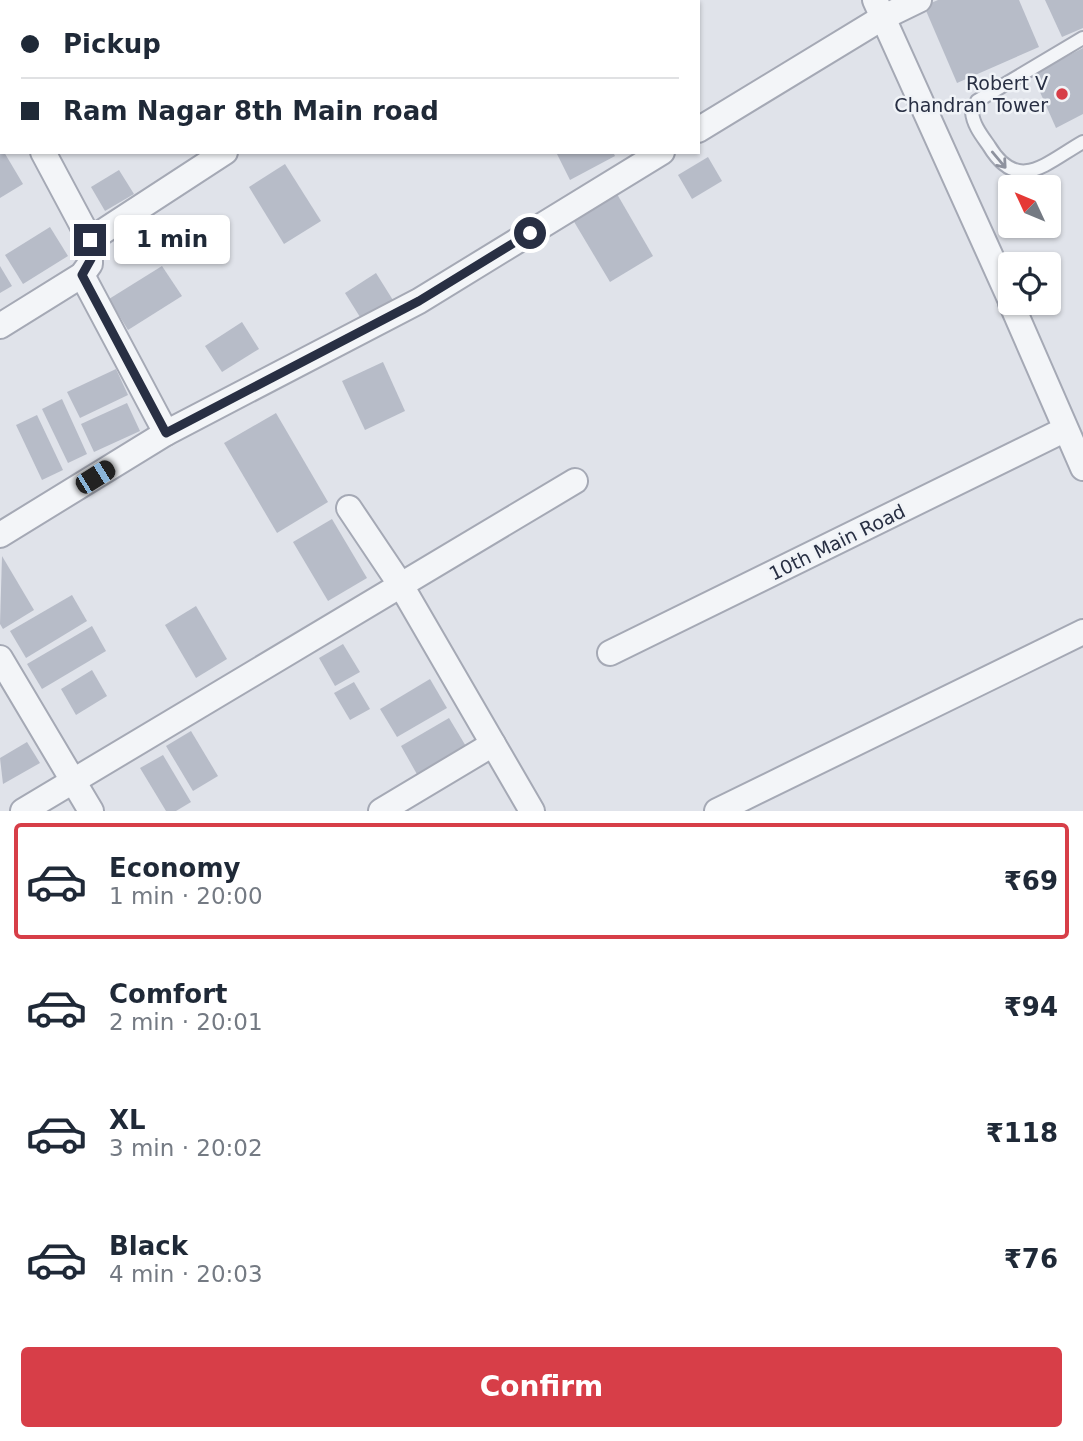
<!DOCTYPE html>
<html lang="en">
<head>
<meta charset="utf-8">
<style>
  body { margin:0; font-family:"DejaVu Sans",sans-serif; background:#f2f2f3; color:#1f2937; height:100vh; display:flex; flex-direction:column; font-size:26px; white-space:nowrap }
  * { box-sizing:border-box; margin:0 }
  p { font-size:23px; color:#747a83 }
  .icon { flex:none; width:38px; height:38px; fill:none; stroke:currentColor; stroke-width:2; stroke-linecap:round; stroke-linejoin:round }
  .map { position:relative; height:811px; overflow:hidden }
  .drawer { display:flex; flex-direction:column; background:#fff; flex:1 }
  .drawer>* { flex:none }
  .guide { position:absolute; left:0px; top:0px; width:700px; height:154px; box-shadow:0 2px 5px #0004; display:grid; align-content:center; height:154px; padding:0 21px; background:#fff }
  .needle { width:46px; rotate:314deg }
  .controls { position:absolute; left:998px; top:175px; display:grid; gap:14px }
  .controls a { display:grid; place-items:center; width:63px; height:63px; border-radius:7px; background:#fff; box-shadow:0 2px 5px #0004; font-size:35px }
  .end { position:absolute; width:32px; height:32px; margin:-16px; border:9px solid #282f43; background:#fff; box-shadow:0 0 0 4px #fff }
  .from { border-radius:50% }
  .bubble { position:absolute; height:49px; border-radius:7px; background:#fff; box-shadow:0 2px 5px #0004; font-size:23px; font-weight:700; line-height:49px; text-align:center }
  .car { position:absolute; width:21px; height:42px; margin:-21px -10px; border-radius:9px; box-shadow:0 0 5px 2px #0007; background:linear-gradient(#222 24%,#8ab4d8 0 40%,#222 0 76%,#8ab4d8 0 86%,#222 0) }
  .guide b { display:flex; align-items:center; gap:24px; height:66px; font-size:26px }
  .guide b+b { border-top:2px solid #e0e1e3 }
  .guide i { width:18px; height:18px; background:#1f2937 }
  ul { padding:12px 0 0; list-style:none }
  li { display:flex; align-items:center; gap:21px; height:116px; margin:0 14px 10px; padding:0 7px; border:4px solid transparent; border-radius:7px }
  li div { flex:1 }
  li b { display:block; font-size:26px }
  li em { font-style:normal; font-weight:700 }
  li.active { border-color:#d73e48 }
  li>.icon { width:63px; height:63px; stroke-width:1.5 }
  .action { display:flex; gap:14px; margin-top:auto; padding:14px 21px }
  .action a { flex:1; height:80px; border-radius:7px; background:#d73e48; color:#fff; font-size:28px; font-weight:700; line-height:80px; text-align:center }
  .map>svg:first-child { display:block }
</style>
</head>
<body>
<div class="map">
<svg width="1083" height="811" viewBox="0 0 1083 811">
  <rect width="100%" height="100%" fill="#e0e3ea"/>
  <g fill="#b7bcc8">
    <polygon points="938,0 1019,0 1039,47 957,83 924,6"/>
    <polygon points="1045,0 1083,0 1083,28 1062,37"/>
    <polygon points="1083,48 1083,114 1056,128 1032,74"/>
    <polygon points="0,152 4,152 23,184 0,198"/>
    <polygon points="556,152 613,152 615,156 570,180"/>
    <polygon points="708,157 722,181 692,199 678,175"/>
    <polygon points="285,164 321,221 284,244 249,187"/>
    <polygon points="119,170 134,194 105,211 91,187"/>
    <polygon points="617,194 653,256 610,282 573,220"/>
    <polygon points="50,227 68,256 23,284 5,255"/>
    <polygon points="0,266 12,286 0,293"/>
    <polygon points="162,266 182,296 128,330 109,299"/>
    <polygon points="376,273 396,305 365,325 345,293"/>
    <polygon points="242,322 259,349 222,372 205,346"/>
    <polygon points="383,362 405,411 365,430 342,381"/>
    <polygon points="116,369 128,395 80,418 67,392"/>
    <polygon points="62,399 87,454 68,463 42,409"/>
    <polygon points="127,403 140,431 94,452 81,424"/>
    <polygon points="276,413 328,502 277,533 224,443"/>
    <polygon points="37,415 63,470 42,480 16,425"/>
    <polygon points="332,519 367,578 328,601 293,542"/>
    <polygon points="2,556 34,610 3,629 0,624"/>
    <polygon points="72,595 87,621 26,658 10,631"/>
    <polygon points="196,606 227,659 196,678 165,625"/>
    <polygon points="92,626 106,651 42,689 27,664"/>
    <polygon points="343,644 360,672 335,686 319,658"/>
    <polygon points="92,670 107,696 76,715 61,689"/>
    <polygon points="430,679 447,708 397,737 380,709"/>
    <polygon points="354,682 370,709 350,720 334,693"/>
    <polygon points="449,718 467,748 418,776 401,746"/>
    <polygon points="191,731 218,776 193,791 166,746"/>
    <polygon points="27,742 40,763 3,784 0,758"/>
    <polygon points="163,755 191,802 176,811 166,811 140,768"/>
  </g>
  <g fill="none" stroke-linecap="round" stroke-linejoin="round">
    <g stroke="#a5a9b5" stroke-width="16">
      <g id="service">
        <polyline points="524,0 525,2"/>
        <path d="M 1083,38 L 977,101 L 972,112 C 973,125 982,136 989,146 C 1018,194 1046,163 1083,142"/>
      </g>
    </g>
    <g stroke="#a5a9b5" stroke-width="28">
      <g id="minor">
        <polyline points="31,0 32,2"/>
        <polyline points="875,0 1010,299"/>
        <polyline points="463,2 465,0"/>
        <polyline points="0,99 2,98"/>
        <polyline points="698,130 882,18 919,0"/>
        <polyline points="90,240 225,152"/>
        <polyline points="82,275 166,433 419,301 662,152"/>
        <polyline points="1011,303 1083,468"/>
        <polyline points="0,326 82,275 90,264 90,240 43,152"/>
        <polyline points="349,508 402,587 532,811"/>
        <polyline points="0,535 166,433"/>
        <polyline points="610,653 1064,430"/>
        <polyline points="0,658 91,811"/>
        <polyline points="23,811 575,481"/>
        <polyline points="381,811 493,744"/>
        <polyline points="717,811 1083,632"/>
      </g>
    </g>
    <use href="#service" stroke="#f3f5f8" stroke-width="12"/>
    <use href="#minor" stroke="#f3f5f8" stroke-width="24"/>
  </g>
  <defs><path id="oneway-shaft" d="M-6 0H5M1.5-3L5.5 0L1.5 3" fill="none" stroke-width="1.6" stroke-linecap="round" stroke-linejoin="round" transform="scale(1.75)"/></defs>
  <use stroke="#8e929e" href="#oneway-shaft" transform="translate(999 160) rotate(50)"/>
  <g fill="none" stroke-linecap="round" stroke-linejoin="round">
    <polyline stroke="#282f43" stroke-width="9" points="90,240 91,259 82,275 166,433 419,301 530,233"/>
  </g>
  <circle fill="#d73e48" stroke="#f0f3f7" stroke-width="2.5" cx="1062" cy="94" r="7"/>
  <g text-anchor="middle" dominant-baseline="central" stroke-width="5" stroke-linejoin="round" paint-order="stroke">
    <g font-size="19" fill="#282f43" stroke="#f0f3f7" text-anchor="end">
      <text x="1048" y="83">Robert V<tspan x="1048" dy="22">Chandran Tower</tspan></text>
    </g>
    <g font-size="19" fill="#282f43" stroke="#f0f3f7">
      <text transform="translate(837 542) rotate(-26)">10th Main Road</text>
    </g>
  </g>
</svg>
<div class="controls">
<a><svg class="needle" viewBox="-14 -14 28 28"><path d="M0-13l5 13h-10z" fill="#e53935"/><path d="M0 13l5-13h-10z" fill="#747a83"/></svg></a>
<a><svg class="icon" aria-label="locate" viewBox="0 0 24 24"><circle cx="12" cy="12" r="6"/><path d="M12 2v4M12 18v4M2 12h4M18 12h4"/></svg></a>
</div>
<i class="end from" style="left:530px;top:233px"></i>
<i class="end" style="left:90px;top:240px"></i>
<div class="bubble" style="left:114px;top:215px;width:116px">1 min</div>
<i class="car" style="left:95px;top:477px;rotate:58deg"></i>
<div class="guide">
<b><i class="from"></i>Pickup</b>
<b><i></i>Ram Nagar 8th Main road</b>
</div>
</div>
<section class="drawer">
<ul>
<li class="active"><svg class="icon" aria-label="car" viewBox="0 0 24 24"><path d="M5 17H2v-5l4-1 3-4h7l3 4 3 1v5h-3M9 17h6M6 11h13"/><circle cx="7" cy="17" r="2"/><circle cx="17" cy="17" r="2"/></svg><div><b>Economy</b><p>1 min · 20:00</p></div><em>₹69</em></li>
<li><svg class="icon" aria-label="car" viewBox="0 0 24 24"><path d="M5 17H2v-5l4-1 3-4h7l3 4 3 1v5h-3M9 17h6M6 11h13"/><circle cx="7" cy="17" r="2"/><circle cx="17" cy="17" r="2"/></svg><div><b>Comfort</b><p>2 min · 20:01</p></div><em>₹94</em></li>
<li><svg class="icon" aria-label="car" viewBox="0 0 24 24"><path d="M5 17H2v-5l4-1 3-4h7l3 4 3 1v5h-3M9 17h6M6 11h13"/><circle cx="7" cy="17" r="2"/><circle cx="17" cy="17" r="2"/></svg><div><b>XL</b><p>3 min · 20:02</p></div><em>₹118</em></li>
<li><svg class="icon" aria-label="car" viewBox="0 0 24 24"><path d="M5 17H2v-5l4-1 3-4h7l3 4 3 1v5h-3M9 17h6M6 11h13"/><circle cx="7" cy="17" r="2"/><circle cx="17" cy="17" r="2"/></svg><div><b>Black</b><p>4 min · 20:03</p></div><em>₹76</em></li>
</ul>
<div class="action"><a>Confirm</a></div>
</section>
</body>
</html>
